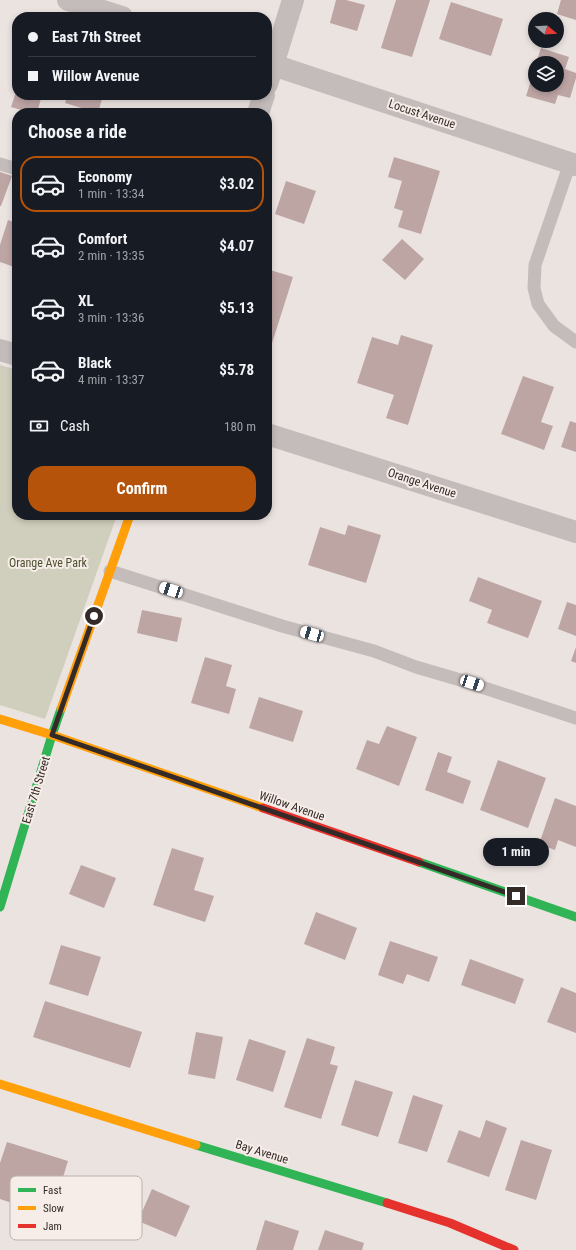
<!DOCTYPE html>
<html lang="en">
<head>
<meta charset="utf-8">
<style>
  body { margin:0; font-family:"Roboto Condensed",sans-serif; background:#242831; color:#f1f3f6; height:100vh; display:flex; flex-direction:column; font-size:15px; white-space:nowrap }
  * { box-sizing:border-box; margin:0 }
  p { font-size:13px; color:#9ea1a6 }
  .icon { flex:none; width:22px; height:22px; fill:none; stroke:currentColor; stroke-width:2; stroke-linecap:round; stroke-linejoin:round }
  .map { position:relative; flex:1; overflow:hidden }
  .sheet { position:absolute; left:12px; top:108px; width:260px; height:412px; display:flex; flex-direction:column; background:#171b24; border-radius:16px; box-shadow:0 2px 6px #0003 }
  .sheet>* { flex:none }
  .banner { position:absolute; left:12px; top:12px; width:260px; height:88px; border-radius:16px; box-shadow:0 2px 6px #0003; display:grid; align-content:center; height:88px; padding:0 16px; background:#171b24 }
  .needle { width:26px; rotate:108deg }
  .tools { position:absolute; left:528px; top:12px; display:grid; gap:8px }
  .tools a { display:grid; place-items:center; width:36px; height:36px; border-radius:50%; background:#171b24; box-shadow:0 2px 6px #0003; font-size:20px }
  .end { position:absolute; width:18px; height:18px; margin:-9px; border:5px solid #342a28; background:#fff; box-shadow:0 0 0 2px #fff }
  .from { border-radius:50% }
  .bubble { position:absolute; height:28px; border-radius:14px; background:#171b24; box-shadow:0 2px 6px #0003; font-size:13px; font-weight:700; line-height:28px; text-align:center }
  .car { position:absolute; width:12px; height:24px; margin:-12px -6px; border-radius:5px; box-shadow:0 0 3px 1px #0007; background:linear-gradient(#fff 24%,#345 0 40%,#fff 0 76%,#345 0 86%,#fff 0) }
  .banner b { display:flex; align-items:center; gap:14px; height:38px; font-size:15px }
  .banner b+b { border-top:1px solid #363941 }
  .banner i { width:10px; height:10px; background:#f1f3f6 }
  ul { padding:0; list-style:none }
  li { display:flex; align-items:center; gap:12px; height:56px; margin:0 8px 6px; padding:0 8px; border:2px solid transparent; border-radius:16px }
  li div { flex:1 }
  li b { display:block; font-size:15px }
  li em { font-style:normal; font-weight:700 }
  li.on { border-color:#b45309 }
  li>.icon { width:36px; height:36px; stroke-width:1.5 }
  h2 { padding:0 16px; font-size:18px; line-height:48px }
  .pay { display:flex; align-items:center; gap:10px; height:44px; padding:0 16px; font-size:15px }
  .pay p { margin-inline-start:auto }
  .button { display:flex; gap:8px; margin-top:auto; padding:8px 16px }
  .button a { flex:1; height:46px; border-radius:16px; background:#b45309; color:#fff; font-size:16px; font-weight:700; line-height:46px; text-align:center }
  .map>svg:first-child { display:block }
</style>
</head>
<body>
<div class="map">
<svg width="576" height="1250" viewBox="0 0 576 1250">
  <rect width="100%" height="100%" fill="#ebe3e0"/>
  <polygon fill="#d0cebc" points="0,365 17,370 17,515 117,515 45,719 0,705"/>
  <g fill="#bda5a4">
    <polygon points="336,0 346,0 365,5 357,31 330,23"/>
    <polygon points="396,0 430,0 412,57 381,48"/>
    <polygon points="561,0 576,0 576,20 557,14"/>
    <polygon points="451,2 503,19 491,56 439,39"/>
    <polygon points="541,48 569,57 565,69 576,73 576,78 570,98 558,95 555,104 526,96 535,68 535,85 557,85 557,63 536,63"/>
    <polygon points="17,89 17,95 42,95 37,113 32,113 11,107"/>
    <polygon points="68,95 103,95 98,113 65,103"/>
    <polygon points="394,157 440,171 421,234 398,227 403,211 394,208 402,181 388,177"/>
    <polygon points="0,172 12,176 1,206 0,206"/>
    <polygon points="286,181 316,191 304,224 275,214"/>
    <polygon points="8,220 17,223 17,268 0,262 0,245"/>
    <polygon points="402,239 424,259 405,280 382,260"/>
    <polygon points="267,269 293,277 267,359"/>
    <polygon points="401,335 433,345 408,425 386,418 394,395 357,383 372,337 398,345"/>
    <polygon points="523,376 554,387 541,422 553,426 544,450 501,434"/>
    <polygon points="570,421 576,423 576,452 561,447"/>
    <polygon points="348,525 381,535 366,583 308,565 320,527 345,535"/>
    <polygon points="478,577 542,601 528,638 487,623 492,610 469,601"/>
    <polygon points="567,602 576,605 576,636 558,629"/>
    <polygon points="142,610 182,618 177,642 137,633"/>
    <polygon points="576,647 576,663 571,661"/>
    <polygon points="205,657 232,665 226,686 236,689 229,714 191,703"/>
    <polygon points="259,697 303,711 293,742 249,728"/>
    <polygon points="387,726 417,737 399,786 356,769 367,740 379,744"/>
    <polygon points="438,752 452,757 447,772 471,781 463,804 425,790"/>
    <polygon points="498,760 546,778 528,828 480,810"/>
    <polygon points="555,798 576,806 576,847 558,840 555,850 539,844"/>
    <polygon points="172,848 204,858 194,890 214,896 205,922 153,905"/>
    <polygon points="81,865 116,878 104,908 69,894"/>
    <polygon points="316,912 357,928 345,960 304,944"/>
    <polygon points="390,941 438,957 429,982 407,974 403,984 378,975"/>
    <polygon points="61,945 101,957 88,996 49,984"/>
    <polygon points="470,959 524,979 515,1004 461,985"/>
    <polygon points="561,987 576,993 576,1033 547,1022"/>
    <polygon points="45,1001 142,1032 130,1068 33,1037"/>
    <polygon points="196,1032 223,1037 215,1079 188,1074"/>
    <polygon points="307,1038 335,1047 330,1064 338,1066 321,1119 284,1107"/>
    <polygon points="249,1039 286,1051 273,1092 236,1080"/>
    <polygon points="355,1080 393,1092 378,1137 341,1125"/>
    <polygon points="413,1095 443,1105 427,1152 398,1143"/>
    <polygon points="486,1120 507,1128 489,1177 447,1162 459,1130 480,1138"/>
    <polygon points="521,1140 552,1150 536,1200 505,1190"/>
    <polygon points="7,1142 68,1161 51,1216 0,1199 0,1163"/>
    <polygon points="152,1189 190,1206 176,1237 138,1221"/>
    <polygon points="265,1220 299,1231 293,1250 256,1250"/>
    <polygon points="325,1230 364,1243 362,1250 318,1250"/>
  </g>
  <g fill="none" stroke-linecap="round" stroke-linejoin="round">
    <g stroke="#c4bcba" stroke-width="13">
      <polyline points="570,163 535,265 534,288 538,304 554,326 576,342"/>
      <polyline points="0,164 17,169"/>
      <polyline points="110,571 282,626 374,651 416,667 457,679 576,718"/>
    </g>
    <g stroke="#c4bcba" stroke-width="22">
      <polyline points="68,0 122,17"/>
      <polyline points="267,63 576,165"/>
      <polyline points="267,84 293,0"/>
      <polyline points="258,113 264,95"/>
      <polyline points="0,350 17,355"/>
      <polyline points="267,434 576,532"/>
    </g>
    <g stroke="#30b455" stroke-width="9">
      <polyline points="419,862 576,917"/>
      <polyline points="0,907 52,735 61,709"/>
      <polyline points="196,1145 387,1203"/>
    </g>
    <g stroke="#ff9f0a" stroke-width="9">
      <polyline points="61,709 130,515"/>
      <polyline points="0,719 52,735 263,808"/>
      <polyline points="0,1084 196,1145"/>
    </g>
    <g stroke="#e5322d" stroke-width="9">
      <polyline points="263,808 419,862"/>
      <polyline points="387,1203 450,1223 514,1250"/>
    </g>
  </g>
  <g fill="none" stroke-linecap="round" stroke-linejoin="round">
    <polyline stroke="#342a28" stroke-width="5" points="94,616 52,735 516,896"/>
  </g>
  <g text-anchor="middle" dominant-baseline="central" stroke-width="4" stroke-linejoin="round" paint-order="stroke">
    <g font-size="12" fill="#342a28" stroke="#f7ede8">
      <text transform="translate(422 114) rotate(18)">Locust Avenue</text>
      <text transform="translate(422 483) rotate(18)">Orange Avenue</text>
      <text transform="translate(36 790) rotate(-73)">East 7th Street</text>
      <text transform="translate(292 806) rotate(19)">Willow Avenue</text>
      <text transform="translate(262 1152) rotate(17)">Bay Avenue</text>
    </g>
    <g font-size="12" fill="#4b502f" stroke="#f7ede8">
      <text x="48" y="563">Orange Ave Park</text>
    </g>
  </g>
  <rect x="10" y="1176" width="132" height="64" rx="6" fill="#f7ede8" stroke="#bcb2ae" stroke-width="1"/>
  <rect x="18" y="1188" width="18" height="4" fill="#30b455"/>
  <rect x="18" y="1206" width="18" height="4" fill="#ff9f0a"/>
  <rect x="18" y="1224" width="18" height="4" fill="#e5322d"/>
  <g font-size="11" fill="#342a28">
    <text x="43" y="1194">Fast</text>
    <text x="43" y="1212">Slow</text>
    <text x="43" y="1230">Jam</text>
  </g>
</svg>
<div class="tools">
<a><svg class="needle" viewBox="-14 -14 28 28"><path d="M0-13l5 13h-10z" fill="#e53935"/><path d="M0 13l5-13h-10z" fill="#9ea1a6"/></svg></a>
<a><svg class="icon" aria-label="layers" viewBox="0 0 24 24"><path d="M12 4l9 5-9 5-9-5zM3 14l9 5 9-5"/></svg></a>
</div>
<i class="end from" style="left:94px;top:616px"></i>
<i class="end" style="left:516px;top:896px"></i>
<div class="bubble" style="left:483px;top:838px;width:66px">1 min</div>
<i class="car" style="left:171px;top:590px;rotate:288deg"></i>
<i class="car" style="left:312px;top:634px;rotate:286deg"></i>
<i class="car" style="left:472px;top:683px;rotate:108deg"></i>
<div class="banner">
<b><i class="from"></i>East 7th Street</b>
<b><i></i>Willow Avenue</b>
</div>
<section class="sheet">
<h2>Choose a ride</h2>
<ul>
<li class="on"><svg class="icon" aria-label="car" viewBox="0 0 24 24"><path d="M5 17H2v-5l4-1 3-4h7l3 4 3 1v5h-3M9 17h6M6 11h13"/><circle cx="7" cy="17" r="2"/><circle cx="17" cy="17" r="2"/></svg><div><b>Economy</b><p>1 min · 13:34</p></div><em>$3.02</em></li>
<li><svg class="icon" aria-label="car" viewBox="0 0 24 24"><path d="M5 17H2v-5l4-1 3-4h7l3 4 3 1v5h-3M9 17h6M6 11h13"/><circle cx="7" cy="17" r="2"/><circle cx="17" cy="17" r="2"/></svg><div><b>Comfort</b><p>2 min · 13:35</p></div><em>$4.07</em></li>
<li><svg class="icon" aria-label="car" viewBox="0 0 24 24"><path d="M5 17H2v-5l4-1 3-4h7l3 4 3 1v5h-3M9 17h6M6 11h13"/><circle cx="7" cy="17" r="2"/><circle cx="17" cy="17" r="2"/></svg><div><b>XL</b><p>3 min · 13:36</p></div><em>$5.13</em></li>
<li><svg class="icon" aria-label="car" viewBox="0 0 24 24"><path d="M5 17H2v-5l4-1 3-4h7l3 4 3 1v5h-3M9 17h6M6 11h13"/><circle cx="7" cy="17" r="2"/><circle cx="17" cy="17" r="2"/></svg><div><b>Black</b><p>4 min · 13:37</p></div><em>$5.78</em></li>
</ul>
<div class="pay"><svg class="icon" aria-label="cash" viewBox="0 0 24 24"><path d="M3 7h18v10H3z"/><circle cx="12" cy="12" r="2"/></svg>Cash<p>180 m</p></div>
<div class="button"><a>Confirm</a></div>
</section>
</div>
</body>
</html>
